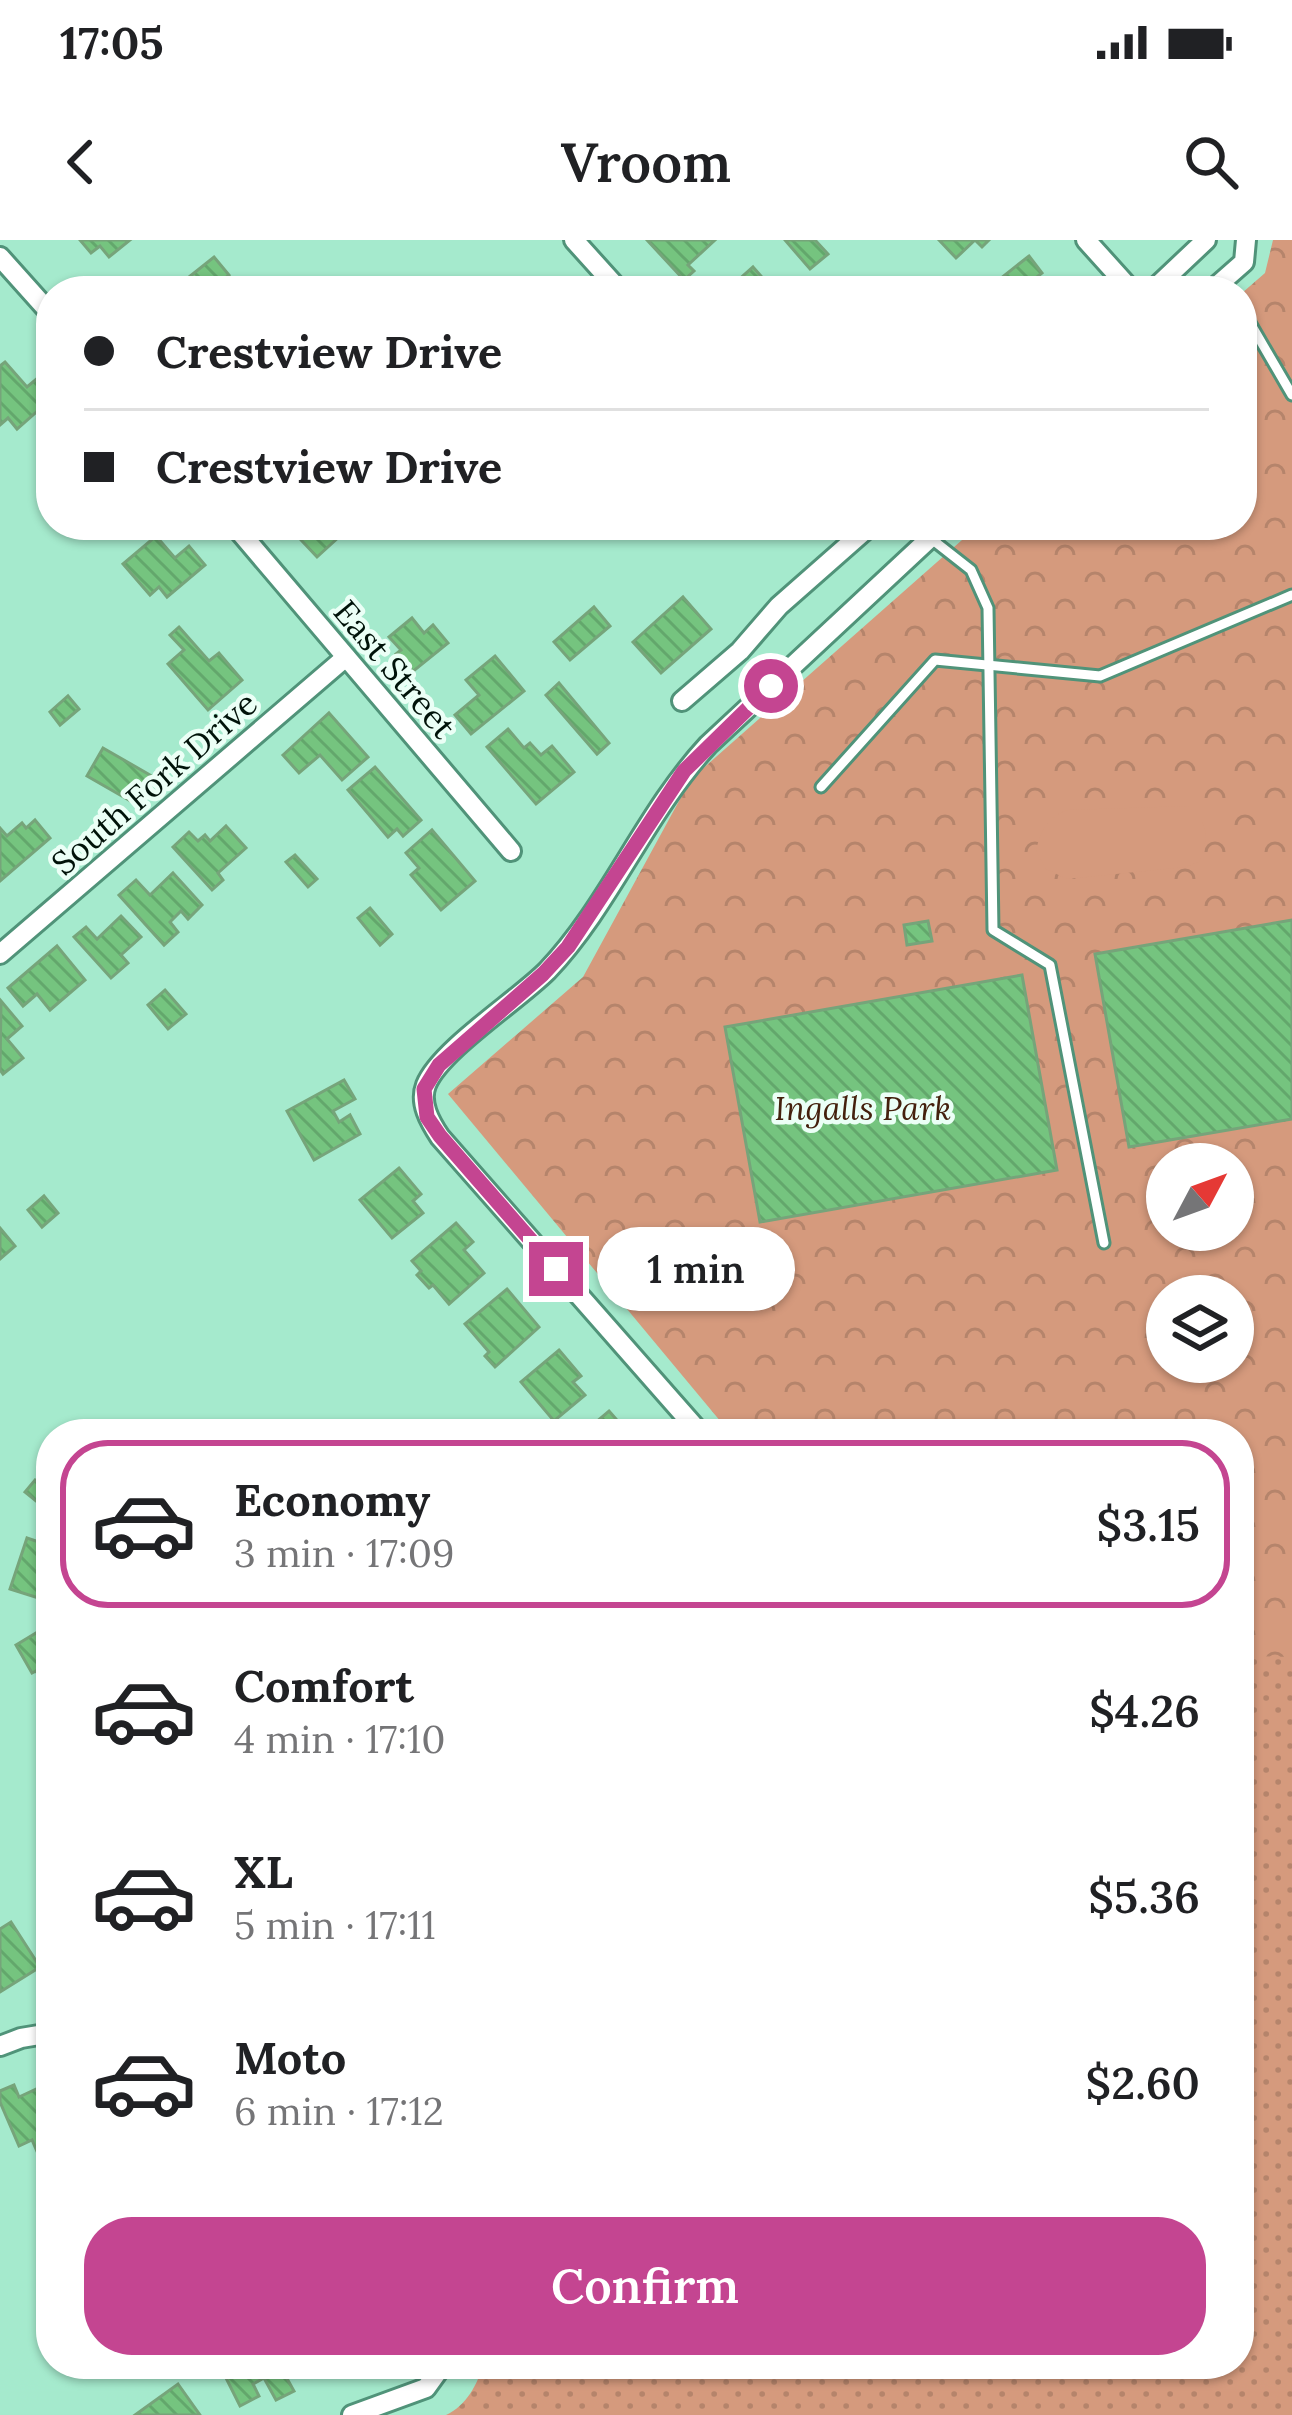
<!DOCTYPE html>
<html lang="en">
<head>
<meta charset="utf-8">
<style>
  body { margin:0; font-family:Lora,serif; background:#f6f6f6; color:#202124; height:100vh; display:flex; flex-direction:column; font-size:45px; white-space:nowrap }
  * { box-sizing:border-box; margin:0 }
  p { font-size:39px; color:#757577 }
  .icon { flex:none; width:66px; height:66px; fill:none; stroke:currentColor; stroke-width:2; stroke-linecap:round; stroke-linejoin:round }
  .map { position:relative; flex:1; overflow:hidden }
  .drawer { position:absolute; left:36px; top:1179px; width:1218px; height:960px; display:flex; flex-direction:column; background:#fff; border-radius:48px; box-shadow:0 3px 9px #0004 }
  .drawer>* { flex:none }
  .guide { position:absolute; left:36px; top:36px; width:1221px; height:264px; border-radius:48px; box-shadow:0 3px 9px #0004; display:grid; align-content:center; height:264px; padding:0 48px; background:#fff }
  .needle { width:78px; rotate:49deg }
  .controls { position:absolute; left:1146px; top:903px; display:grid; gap:24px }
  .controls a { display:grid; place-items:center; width:108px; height:108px; border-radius:50%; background:#fff; box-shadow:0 3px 9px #0004; font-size:60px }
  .end { position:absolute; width:54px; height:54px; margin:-27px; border:15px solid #c44591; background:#fff; box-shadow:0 0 0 6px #fff }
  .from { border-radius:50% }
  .bubble { position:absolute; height:84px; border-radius:42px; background:#fff; box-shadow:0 3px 9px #0004; font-size:39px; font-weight:600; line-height:84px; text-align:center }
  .guide b { display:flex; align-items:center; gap:42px; height:114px; font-size:45px }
  .guide b+b { border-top:3px solid #e0e0e0 }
  .guide i { width:30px; height:30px; background:#202124 }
  ul { padding:21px 0 0; list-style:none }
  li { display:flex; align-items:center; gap:36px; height:168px; margin:0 24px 18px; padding:0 24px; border:6px solid transparent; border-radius:48px }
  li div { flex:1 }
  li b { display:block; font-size:45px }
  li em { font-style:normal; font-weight:600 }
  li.current { border-color:#c44591 }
  li>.icon { width:108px; height:108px; stroke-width:1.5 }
  .action { display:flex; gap:24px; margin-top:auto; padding:24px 48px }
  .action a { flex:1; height:138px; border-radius:48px; background:#c44591; color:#fff; font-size:48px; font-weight:600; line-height:138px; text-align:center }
  .status { display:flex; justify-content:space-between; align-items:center; height:84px; padding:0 60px; background:#fff; direction:ltr }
  .status svg { height:33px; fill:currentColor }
  header { display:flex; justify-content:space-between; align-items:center; height:156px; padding:0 48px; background:#fff; font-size:54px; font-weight:600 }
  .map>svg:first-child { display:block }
</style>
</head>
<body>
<div class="status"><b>17:05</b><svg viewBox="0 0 49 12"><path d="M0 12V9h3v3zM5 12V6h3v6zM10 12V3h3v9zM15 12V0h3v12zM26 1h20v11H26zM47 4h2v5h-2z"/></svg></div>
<header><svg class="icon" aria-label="back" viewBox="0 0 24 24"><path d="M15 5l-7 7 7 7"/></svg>Vroom<svg class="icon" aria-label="search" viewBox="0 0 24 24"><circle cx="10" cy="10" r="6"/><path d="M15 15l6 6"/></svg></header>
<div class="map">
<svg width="1292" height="2175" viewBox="0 0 1292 2175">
  <defs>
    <pattern id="grass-dots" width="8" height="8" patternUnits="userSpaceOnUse" patternTransform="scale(3)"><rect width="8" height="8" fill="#d59a7d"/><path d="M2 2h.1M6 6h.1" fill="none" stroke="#b5846b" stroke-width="1.8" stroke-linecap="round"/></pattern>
    <pattern id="park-crowns" width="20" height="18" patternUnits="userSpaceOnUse" patternTransform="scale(3)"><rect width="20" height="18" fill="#d59a7d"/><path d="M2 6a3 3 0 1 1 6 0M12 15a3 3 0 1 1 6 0" fill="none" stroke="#b5846b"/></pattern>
    <pattern id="building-back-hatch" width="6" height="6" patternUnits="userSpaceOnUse" patternTransform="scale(3)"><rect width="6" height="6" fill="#75c47f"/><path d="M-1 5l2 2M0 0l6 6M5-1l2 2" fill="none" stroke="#63a76c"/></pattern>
  </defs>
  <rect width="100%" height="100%" fill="#a5eacd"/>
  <path fill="url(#grass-dots)" d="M 1292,1186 L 1292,2175 L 446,2175 C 466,2166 478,2144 483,2124 L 1239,2124 L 1239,1194 Z"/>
  <path fill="url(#park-crowns)" fill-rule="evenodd" d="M 1273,0 L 1292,0 L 1292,1417 L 1239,1416 L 1239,1194 L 731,1194 L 448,854 L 583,737 L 691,539 L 979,285 L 1242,285 L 1242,53 L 1265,33 ZM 1167,924 L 1233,924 L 1233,990 L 1167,990 ZM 1167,1056 L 1233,1056 L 1233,1122 L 1167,1122 Z"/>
  <path fill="#d59a7d" d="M 1188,566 C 1210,586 1209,596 1199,622 L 1185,627 L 1067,639 L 1046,629 L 1036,611 C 1040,591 1048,576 1068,570 Z"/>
  <g fill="url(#building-back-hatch)" stroke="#76a47a" stroke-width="3">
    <polygon points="80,0 130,0 109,17 100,6 91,13"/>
    <polygon points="647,0 715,0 688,25 694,31 684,40"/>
    <polygon points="785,0 815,0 828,14 810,29"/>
    <polygon points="939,0 989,0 982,7 975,0 956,18"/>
    <polygon points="1029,16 1042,33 1027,45 1032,51 994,51 991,46"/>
    <polygon points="214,17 229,35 210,51 193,51 184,41"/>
    <polygon points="753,27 774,51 726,51"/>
    <polygon points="5,122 27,147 40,136 51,149 51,159 17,189 8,178 0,185 0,126"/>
    <polygon points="51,180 51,221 39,208 51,199 41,188"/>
    <polygon points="287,285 352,285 317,317"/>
    <polygon points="156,296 175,318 189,306 205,325 167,357 159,347 150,355 123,324"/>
    <polygon points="683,357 711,389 661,433 633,402"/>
    <polygon points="594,367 610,386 570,420 554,402"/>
    <polygon points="412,378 424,393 433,385 448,403 411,433 396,414 401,410 389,397"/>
    <polygon points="179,387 209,421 219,413 242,440 208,470 168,424 184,410 170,395"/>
    <polygon points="495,416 524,451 471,494 455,475 479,455 466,440"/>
    <polygon points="559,443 609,503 597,514 546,455"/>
    <polygon points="68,456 79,469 60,485 50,472"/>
    <polygon points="329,473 368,517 342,540 320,515 299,533 283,515"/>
    <polygon points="508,489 524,508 530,503 541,515 552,506 574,532 536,564 487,507"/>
    <polygon points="103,508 150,535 134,563 87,536"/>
    <polygon points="375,527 421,580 403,596 397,589 388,597 348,550"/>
    <polygon points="35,580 50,598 0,641 0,588 7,596 22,583 26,588"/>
    <polygon points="226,586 246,608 218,633 223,640 212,650 173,607 189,592 198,601 205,595 210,601"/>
    <polygon points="432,590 475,641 441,670 411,635 419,628 406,613"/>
    <polygon points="295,615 317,639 308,647 286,622"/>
    <polygon points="173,633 202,665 188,679 181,671 170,682 178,692 164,705 119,655 136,640 150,655"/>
    <polygon points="370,668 392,694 380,705 358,678"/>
    <polygon points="121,676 141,697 121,715 128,723 111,738 74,697 86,687 97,699"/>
    <polygon points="1292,680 1292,879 1129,907 1095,714"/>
    <polygon points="928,681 932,701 907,705 904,685"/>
    <polygon points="57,706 85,740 50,770 37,754 23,766 8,748"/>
    <polygon points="1022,735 1057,930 760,982 725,787"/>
    <polygon points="165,750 186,774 168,789 148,765"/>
    <polygon points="1,761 22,786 7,799 23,818 3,834 0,830"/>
    <polygon points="344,840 355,859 333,871 339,882 350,875 360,894 314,920 287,871"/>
    <polygon points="399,928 421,954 413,961 423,973 392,998 360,960"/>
    <polygon points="44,956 58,973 42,987 28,970"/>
    <polygon points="456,983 473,1002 464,1010 484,1033 449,1064 433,1045 429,1048 417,1035 421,1031 412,1021"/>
    <polygon points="0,988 15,1006 0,1019"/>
    <polygon points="507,1049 539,1087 495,1127 485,1116 489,1112 465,1084"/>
    <polygon points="559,1110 581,1136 573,1142 585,1155 554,1181 521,1142"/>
    <polygon points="609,1171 629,1194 582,1194"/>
    <polygon points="35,1240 51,1253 41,1265 25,1252"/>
    <polygon points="27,1298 51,1306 51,1362 10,1349"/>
    <polygon points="51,1384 51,1444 46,1447 36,1431 32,1433 16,1405"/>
    <polygon points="11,1682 40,1727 0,1752 0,1689"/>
    <polygon points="49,1843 51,1910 39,1916 32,1900 19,1906 0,1862 0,1851 14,1845 19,1857"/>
    <polygon points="219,2124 279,2124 294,2151 276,2160 264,2138 253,2144 259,2156 240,2166"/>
    <polygon points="178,2144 200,2175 135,2175"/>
  </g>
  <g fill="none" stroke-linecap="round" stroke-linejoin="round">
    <g stroke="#509379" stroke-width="15">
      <g id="service">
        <polyline points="1242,69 1292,155"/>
        <polyline points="929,297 971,330 988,368 993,690 1050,725 1104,1003"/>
        <polyline points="821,547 935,420 1100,436 1292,355"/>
      </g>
    </g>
    <g stroke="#509379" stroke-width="24">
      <g id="minor">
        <polyline points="574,0 620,51"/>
        <polyline points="1086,0 1132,51"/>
        <polyline points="0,17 51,74"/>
        <polyline points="1152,51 1206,0"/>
        <polyline points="1211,51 1244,22 1246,0"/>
        <polyline points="234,285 511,611"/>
        <polyline points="682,461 740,411 779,366 871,285"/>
        <polyline points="0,714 346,417"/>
        <path d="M 701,1194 L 440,897 C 430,882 419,863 426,845 C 440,810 517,761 547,731 C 610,665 645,573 708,505 L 944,285"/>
        <polyline points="0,1806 21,1798 51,1793"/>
        <polyline points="352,2175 426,2148 439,2130 438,2124"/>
      </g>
    </g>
    <use href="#service" stroke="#fff" stroke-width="9"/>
    <use href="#minor" stroke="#fff" stroke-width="18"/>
  </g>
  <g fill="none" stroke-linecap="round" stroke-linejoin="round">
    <polyline stroke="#c44591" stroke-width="15" points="556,1029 440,896 427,877 424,849 439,825 543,734 568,707 684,531 771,446"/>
  </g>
  <g text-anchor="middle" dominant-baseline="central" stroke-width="9" stroke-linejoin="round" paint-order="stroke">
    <g font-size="33" fill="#001209" stroke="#ebfff6">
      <text transform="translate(395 429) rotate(50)">East Street</text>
      <text transform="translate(154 543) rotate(-41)">South Fork Drive</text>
    </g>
    <g font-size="33" font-style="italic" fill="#44200d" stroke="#ebfff6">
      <text x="863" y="868">Ingalls Park</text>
    </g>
  </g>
</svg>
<div class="controls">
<a><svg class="needle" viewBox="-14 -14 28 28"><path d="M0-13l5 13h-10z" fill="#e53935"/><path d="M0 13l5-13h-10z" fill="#757577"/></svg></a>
<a><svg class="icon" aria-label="layers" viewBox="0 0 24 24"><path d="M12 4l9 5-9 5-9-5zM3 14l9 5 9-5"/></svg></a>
</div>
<i class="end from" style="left:771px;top:446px"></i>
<i class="end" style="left:556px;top:1029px"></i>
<div class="bubble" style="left:597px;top:987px;width:198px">1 min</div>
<div class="guide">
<b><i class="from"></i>Crestview Drive</b>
<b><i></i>Crestview Drive</b>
</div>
<section class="drawer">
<ul>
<li class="current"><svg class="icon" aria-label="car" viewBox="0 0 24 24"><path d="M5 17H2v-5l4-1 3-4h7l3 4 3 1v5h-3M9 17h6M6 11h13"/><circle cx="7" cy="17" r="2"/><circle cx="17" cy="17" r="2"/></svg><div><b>Economy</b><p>3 min · 17:09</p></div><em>$3.15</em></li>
<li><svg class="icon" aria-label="car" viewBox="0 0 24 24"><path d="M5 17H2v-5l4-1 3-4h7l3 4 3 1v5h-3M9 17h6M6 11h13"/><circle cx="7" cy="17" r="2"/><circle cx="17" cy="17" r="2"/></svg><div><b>Comfort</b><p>4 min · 17:10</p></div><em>$4.26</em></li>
<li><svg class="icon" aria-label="car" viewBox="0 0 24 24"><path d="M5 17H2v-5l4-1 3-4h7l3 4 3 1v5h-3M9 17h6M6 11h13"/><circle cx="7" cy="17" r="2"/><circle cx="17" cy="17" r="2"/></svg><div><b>XL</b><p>5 min · 17:11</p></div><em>$5.36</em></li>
<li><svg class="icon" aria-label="car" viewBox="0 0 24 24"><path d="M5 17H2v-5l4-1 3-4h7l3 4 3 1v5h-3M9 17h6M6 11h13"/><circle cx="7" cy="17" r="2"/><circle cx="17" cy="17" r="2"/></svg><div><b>Moto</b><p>6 min · 17:12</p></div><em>$2.60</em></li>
</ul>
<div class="action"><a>Confirm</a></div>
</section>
</div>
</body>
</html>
